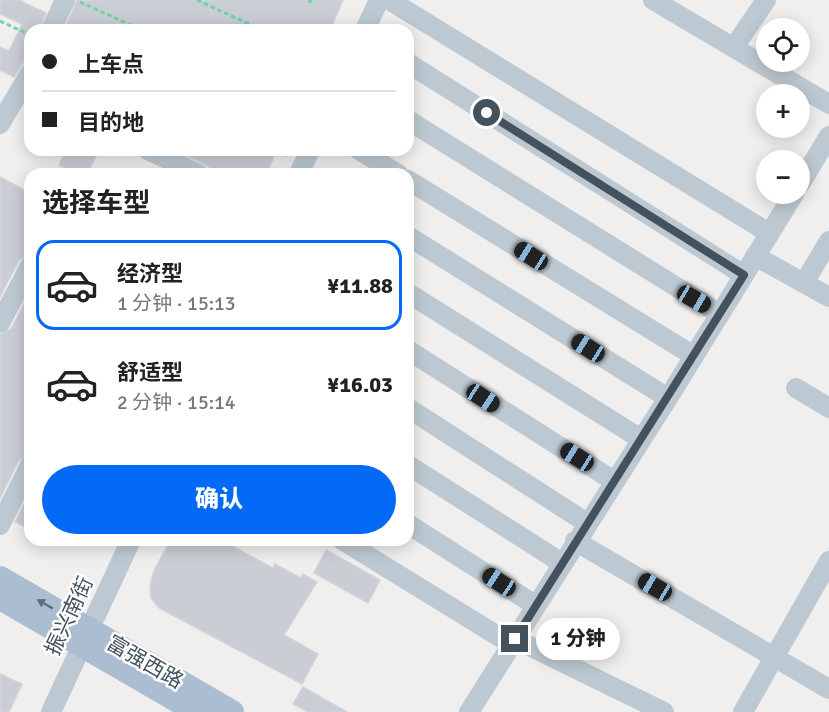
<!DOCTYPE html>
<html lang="zh">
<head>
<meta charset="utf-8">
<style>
  body { margin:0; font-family:Signika,"Noto Sans SC",sans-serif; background:#f6f6f6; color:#222; height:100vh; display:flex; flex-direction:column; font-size:22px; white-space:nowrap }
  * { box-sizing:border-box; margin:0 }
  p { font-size:20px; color:#767676 }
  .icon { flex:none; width:33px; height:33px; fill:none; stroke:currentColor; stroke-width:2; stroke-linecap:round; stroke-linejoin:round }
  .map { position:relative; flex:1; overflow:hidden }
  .drawer { position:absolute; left:24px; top:168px; width:390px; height:378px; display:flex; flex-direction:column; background:#fff; border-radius:18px; box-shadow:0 3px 15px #0003 }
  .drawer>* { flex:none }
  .guide { position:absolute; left:24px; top:24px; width:390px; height:132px; border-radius:18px; box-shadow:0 3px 15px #0003; display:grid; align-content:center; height:132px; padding:0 18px; background:#fff }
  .fabs { position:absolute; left:756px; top:18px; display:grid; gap:12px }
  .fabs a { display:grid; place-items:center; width:54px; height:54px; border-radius:50%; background:#fff; box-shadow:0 3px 15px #0003; font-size:30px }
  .end { position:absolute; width:27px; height:27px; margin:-14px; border:8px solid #44525e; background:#fff; box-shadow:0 0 0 3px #fff }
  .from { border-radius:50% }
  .bubble { position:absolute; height:42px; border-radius:21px; background:#fff; box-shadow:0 3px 15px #0003; font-size:20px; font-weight:800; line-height:42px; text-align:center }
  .car { position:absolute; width:18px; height:36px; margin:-18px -9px; border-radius:8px; box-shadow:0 0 4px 2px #0007; background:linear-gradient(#222 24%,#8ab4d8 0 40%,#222 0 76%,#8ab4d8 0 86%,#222 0) }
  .guide b { display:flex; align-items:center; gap:21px; height:57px; font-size:22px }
  .guide b+b { border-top:2px solid #e0e0e0 }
  .guide i { width:15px; height:15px; background:#222 }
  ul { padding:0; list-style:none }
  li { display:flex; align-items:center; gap:18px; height:90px; margin:0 12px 9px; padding:0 6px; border:3px solid transparent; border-radius:18px }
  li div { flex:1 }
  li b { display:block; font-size:22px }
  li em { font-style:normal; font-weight:800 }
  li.active { border-color:#036af6 }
  li>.icon { width:54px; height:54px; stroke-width:1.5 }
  h2 { padding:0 18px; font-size:27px; line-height:72px }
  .action { display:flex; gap:12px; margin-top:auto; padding:12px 18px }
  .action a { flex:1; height:69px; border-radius:36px; background:#036af6; color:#fff; font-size:24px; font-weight:800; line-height:69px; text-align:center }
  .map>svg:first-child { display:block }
</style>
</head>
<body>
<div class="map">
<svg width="829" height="712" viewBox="0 0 829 712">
  <rect width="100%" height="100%" fill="#f1eeee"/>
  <g fill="#cacdd4" stroke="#d2d4db" stroke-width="1.5">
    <polygon points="0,0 19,0 46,13 39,30 30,30 30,52 14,77 0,70 0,47 9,51 22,24 0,14"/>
    <polygon points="77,0 343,0 330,30 64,30"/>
    <polygon points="66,150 99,150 87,174 78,174 59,165"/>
    <polygon points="176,150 267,150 275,154 266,174 223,174"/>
    <polygon points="0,177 30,193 30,254 19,260 0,297"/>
    <polygon points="30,292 30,453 19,460 0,498 0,335 11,329"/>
    <polygon points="30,492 30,529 15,522"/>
    <polygon points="171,540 221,540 273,568 275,564 301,578 303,574 317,582 284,635 318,654 302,684 159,608 151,598 150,585 154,570"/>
    <polygon points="326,550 380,580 368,603 314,573"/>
    <polygon points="0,674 22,684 9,712 0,712"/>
    <polygon points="303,687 347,712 308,712 293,704"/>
  </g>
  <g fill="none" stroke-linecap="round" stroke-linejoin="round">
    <g stroke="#6bd6a3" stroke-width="3" stroke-dasharray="4.5 3" stroke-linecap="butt">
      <polyline points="197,0 262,30"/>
      <polyline points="308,0 314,3"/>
      <polyline points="80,2 142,30"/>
      <polyline points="0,21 30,35"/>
      <polyline points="277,150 289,156"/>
    </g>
    <g stroke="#bdc9d2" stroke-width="20">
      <polyline points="389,0 769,233"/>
      <polyline points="653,0 829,104"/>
      <polyline points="51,30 65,0"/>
      <polyline points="365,30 379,0"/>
      <polyline points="734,47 766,0"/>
      <polyline points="408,63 744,275"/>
      <polyline points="408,120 720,314"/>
      <polyline points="0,124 30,73"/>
      <polyline points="148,150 198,174"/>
      <polyline points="359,150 398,174"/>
      <polyline points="299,174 310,150"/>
      <polyline points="408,180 694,356"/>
      <polyline points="800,184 829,136"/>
      <polyline points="408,236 668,398"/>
      <polyline points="755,256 829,297"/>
      <polyline points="804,283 829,241"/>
      <polyline points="408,293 641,439"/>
      <polyline points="0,323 30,266"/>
      <polyline points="408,350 614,481"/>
      <polyline points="796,388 829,408"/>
      <polyline points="408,408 587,523"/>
      <polyline points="408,465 562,563"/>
      <polyline points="408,524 535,605"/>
      <polyline points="0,525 30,465"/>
      <polyline points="342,540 511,644"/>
      <polyline points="575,541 829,689"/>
      <polyline points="515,639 664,712"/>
      <polyline points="51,712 131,540"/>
      <polyline points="469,712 673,390 794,194"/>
      <polyline points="743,712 829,561"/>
    </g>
    <g stroke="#abbdd1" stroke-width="24">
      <polyline points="0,578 232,712"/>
      <polyline points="0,598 197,712"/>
    </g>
  </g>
  <defs><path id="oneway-solid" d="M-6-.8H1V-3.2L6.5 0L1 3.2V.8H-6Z" transform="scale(1.5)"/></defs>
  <use fill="#5e6d7b" href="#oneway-solid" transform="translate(45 604) rotate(-150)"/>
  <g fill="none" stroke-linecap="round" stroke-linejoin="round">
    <polyline stroke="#44525e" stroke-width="8" points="487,113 744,275 515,639"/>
  </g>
  <g text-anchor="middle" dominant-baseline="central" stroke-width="5" stroke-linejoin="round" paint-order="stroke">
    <g font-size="21" fill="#44525e" stroke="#fff">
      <text transform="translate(69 616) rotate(-65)">振兴南街</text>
      <text transform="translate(145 662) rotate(30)">富强西路</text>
    </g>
  </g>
</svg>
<div class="fabs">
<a><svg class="icon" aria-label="locate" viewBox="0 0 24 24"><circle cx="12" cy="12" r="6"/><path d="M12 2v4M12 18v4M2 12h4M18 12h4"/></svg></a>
<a>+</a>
<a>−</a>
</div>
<i class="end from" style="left:487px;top:113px"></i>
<i class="end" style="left:515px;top:639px"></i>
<div class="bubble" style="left:536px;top:618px;width:84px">1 分钟</div>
<i class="car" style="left:531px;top:256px;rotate:302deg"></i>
<i class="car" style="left:694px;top:299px;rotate:120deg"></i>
<i class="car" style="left:588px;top:348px;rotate:302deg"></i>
<i class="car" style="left:483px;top:398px;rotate:123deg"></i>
<i class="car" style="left:577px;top:457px;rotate:302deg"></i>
<i class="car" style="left:499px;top:582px;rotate:303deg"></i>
<i class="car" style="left:655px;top:587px;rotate:300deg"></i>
<div class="guide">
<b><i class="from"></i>上车点</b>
<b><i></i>目的地</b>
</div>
<section class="drawer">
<h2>选择车型</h2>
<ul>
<li class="active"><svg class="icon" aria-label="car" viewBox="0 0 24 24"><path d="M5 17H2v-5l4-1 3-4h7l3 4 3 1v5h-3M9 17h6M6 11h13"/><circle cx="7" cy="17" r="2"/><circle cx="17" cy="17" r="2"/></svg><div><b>经济型</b><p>1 分钟 · 15:13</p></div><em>¥11.88</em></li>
<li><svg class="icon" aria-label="car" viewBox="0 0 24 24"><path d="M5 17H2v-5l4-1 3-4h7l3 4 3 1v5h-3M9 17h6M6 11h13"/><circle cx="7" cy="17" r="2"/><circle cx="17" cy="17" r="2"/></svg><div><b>舒适型</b><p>2 分钟 · 15:14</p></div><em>¥16.03</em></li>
</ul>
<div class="action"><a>确认</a></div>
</section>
</div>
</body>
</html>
